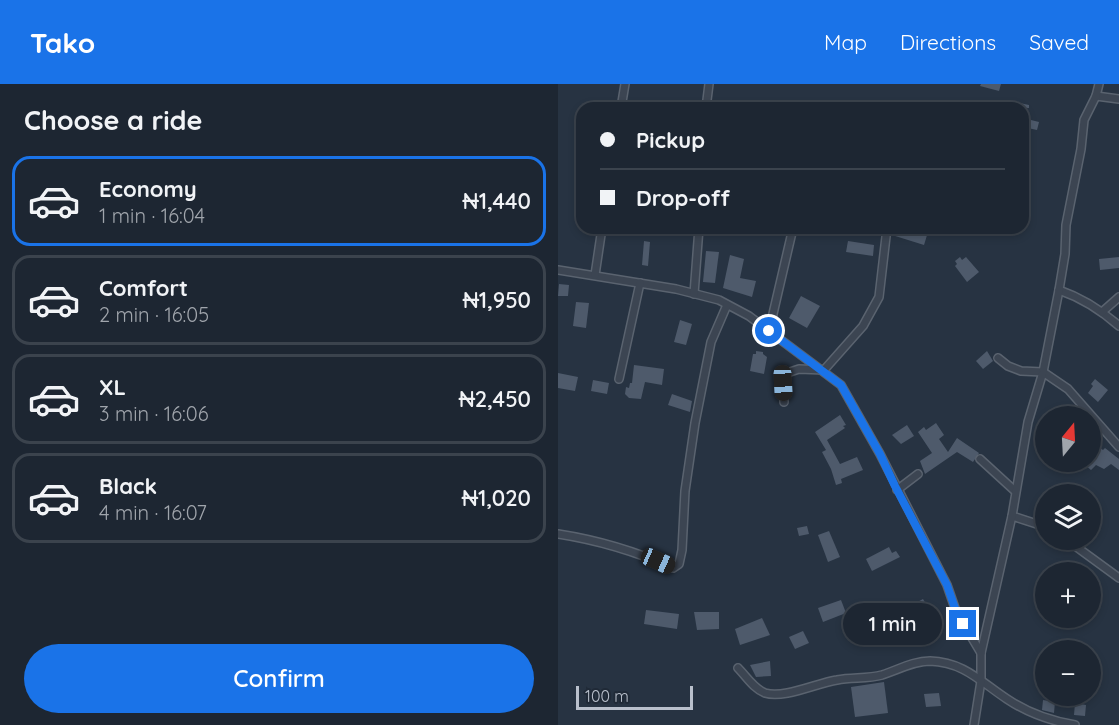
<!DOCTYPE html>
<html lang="en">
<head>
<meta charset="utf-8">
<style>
  body { margin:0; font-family:Quicksand,sans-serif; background:#252e3a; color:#f1f3f6; height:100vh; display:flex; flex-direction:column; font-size:22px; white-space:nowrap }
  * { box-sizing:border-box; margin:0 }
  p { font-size:20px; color:#a0a5ac }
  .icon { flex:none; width:33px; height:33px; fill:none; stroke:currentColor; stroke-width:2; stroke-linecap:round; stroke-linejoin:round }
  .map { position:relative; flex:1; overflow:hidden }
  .details { display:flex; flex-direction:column; background:#1d2632; width:558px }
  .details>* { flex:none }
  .guide { position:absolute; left:18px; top:18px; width:453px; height:132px; border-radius:18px; box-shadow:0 3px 9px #0003,0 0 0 2px #3b434d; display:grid; align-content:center; height:132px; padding:0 24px; background:#1d2632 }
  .needle { width:39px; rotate:18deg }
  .buttons { position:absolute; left:477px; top:322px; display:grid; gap:12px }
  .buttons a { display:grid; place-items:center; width:66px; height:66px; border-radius:50%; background:#1d2632; box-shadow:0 3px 9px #0003,0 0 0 2px #3b434d; font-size:30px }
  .scale { position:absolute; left:18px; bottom:15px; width:117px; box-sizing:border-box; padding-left:6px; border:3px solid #b9c0cc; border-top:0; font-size:16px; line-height:21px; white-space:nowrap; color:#b9c0cc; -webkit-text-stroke:4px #202a37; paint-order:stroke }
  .end { position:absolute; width:27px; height:27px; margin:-14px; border:8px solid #1a73e8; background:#fff; box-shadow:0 0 0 3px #fff }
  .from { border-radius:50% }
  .bubble { position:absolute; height:42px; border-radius:21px; background:#1d2632; box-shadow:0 3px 9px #0003,0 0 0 2px #3b434d; font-size:20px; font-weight:600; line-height:42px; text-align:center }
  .car { position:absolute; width:18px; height:36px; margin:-18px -9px; border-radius:8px; box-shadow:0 0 4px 2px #0007; background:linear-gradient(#222 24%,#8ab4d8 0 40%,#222 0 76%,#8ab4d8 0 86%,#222 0) }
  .guide b { display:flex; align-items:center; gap:21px; height:57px; font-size:22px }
  .guide b+b { border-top:2px solid #3b434d }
  .guide i { width:15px; height:15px; background:#f1f3f6 }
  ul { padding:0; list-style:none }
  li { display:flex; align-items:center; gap:18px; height:90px; margin:0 12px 9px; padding:0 12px; border:3px solid #3b434d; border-radius:18px }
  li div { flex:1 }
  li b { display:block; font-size:22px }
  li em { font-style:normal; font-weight:600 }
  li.selected { border-color:#1a73e8 }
  li>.icon { width:54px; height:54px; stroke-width:1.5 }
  h2 { padding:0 24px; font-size:27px; line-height:72px }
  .button { display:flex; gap:12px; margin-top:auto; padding:12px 24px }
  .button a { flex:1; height:69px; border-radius:36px; background:#1a73e8; color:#fff; font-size:24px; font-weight:600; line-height:69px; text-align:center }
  header { display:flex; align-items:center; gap:36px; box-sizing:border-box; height:84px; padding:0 30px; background:#1a73e8; color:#fff }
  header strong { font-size:28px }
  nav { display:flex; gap:33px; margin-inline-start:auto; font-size:21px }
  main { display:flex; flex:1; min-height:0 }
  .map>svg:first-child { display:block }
</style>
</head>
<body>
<header>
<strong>Tako</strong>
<nav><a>Map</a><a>Directions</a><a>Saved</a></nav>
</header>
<main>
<section class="details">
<h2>Choose a ride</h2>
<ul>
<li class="selected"><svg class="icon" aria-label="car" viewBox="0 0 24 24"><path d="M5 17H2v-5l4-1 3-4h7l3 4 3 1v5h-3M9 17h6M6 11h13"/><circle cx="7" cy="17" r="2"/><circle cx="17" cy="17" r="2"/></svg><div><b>Economy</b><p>1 min · 16:04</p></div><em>₦1,440</em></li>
<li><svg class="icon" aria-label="car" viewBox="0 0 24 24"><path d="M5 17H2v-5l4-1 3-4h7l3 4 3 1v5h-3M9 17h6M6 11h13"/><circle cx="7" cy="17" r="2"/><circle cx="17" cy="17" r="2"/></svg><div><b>Comfort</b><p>2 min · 16:05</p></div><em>₦1,950</em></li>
<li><svg class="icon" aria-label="car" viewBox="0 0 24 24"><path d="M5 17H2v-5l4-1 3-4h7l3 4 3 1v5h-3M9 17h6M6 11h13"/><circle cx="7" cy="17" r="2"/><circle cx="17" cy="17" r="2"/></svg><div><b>XL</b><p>3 min · 16:06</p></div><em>₦2,450</em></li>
<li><svg class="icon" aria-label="car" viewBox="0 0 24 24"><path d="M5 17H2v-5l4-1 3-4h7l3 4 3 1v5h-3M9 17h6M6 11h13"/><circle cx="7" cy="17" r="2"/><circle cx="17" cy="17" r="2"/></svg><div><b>Black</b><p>4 min · 16:07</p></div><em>₦1,020</em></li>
</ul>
<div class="button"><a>Confirm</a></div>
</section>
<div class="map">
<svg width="561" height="641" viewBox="0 0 561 641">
  <rect width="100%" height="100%" fill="#273342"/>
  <g fill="#4e5a6b">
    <polygon points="423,0 443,0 441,7 422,2"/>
    <polygon points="452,17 471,21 471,24 450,23"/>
    <polygon points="465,34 481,38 479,46 465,43"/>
    <polygon points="335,144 356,144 370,148 366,161 334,151"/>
    <polygon points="86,157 92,158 90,182 84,181"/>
    <polygon points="290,157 316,161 315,172 288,168"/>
    <polygon points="148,167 161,168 157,199 145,198"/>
    <polygon points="172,171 186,175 182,194 198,197 194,213 165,204"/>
    <polygon points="402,173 404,176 408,173 421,188 409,198 397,182 399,180 397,177"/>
    <polygon points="561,173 561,184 542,186 541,175"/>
    <polygon points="1,200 11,201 10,212 0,212"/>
    <polygon points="243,212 262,222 249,244 231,234"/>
    <polygon points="18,218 31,219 28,244 15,242"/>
    <polygon points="122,236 134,240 128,261 116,258"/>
    <polygon points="198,267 205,268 205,270 209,273 206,290 192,287 195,270 198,270"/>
    <polygon points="429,267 435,277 425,285 418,277"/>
    <polygon points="76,281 106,285 104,301 87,298 83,315 71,314 67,310 68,303 71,304 72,299 74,299"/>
    <polygon points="0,289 20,293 17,307 0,304"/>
    <polygon points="537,295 550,306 540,318 530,309 535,302 533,300"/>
    <polygon points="35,296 51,299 49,310 33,307"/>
    <polygon points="114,310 134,317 132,328 110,321"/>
    <polygon points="282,331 288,341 285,342 287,344 269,356 282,380 299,373 305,386 283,395 284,399 278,401 273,385 264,368 268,366 257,348"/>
    <polygon points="378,339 386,351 381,355 390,368 399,354 421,369 415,378 399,368 367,390 362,377 374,369 360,348 366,343 368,346"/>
    <polygon points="349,341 356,352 343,360 334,351"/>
    <polygon points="541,363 545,366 547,364 561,375 561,386 553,380 546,385 538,381 533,386 527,381 532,378 532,374"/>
    <polygon points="249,442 251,450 241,452 239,444"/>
    <polygon points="271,447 282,473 270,478 260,451"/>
    <polygon points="331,463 334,469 338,467 342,473 314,487 308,475"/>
    <polygon points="365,515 372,527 343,543 336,531"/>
    <polygon points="283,516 288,529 265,538 260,524"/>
    <polygon points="88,526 121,530 119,545 86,540"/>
    <polygon points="136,528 161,528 161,545 139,546"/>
    <polygon points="204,534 212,551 182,561 177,545"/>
    <polygon points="245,547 251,559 237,565 231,553"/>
    <polygon points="212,577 213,592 198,593 192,581"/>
    <polygon points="326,598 330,629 297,633 293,603"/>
    <polygon points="381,609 383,622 368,623 366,610"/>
    <polygon points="485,616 497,618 496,629 484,626"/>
    <polygon points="517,619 528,621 527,632 516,631"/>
  </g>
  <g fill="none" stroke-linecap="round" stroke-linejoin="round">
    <g stroke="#5a636f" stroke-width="10">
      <g id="minor">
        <polyline points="538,12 561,15"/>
        <polyline points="63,24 67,0"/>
        <polyline points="148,24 151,0"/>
        <polyline points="0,186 118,205 161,216 191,232 283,301 322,370 389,501 398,527 423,569"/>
        <polyline points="37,191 44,144"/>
        <path d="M 501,206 C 524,214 543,226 561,242"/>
        <polyline points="136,210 141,144"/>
        <polyline points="544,228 561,213"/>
        <polyline points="211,247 235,144"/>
        <polyline points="440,274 450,282 463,287 485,288 510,305 561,363"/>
        <polyline points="61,295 82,199"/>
        <polyline points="226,318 225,299 229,289 241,285 266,286 305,242 321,213 329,144"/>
        <polyline points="422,375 457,407"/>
        <polyline points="339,406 360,390"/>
        <polyline points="454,432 488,443"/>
        <path d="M 0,450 C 39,456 79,468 115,484 L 121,480 L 124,466 L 127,407 L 137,339 L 153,258 L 169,221"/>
        <polyline points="509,456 561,494"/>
        <path d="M 180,584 C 188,592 196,605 207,609 C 226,615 259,599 279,596 C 294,593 309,595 324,591 C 340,586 355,577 372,577 C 406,578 423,598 449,615 C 470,629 493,637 517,641"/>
        <polyline points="416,641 423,597 423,569 454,432 470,338 485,288 501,206 507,170 508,141 523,65 526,36 538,12 541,0"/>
      </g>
    </g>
    <use href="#minor" stroke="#3c4552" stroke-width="7"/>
  </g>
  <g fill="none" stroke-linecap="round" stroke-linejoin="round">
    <polyline stroke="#1a73e8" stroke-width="8" points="211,247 283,301 322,370 337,402 389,501 398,527 405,540"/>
  </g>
</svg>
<div class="buttons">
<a><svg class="needle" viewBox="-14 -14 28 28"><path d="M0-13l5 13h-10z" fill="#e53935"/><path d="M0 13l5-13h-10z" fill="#a0a5ac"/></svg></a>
<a><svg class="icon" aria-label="layers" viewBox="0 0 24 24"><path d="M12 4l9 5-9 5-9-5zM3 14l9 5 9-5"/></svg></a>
<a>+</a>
<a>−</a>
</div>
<div class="scale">100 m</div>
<i class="end from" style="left:211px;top:247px"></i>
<i class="end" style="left:405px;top:540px"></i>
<div class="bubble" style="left:285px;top:519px;width:99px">1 min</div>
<i class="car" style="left:225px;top:299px;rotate:177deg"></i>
<i class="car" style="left:100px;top:477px;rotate:114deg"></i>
<div class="guide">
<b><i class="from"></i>Pickup</b>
<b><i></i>Drop-off</b>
</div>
</div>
</main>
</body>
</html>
